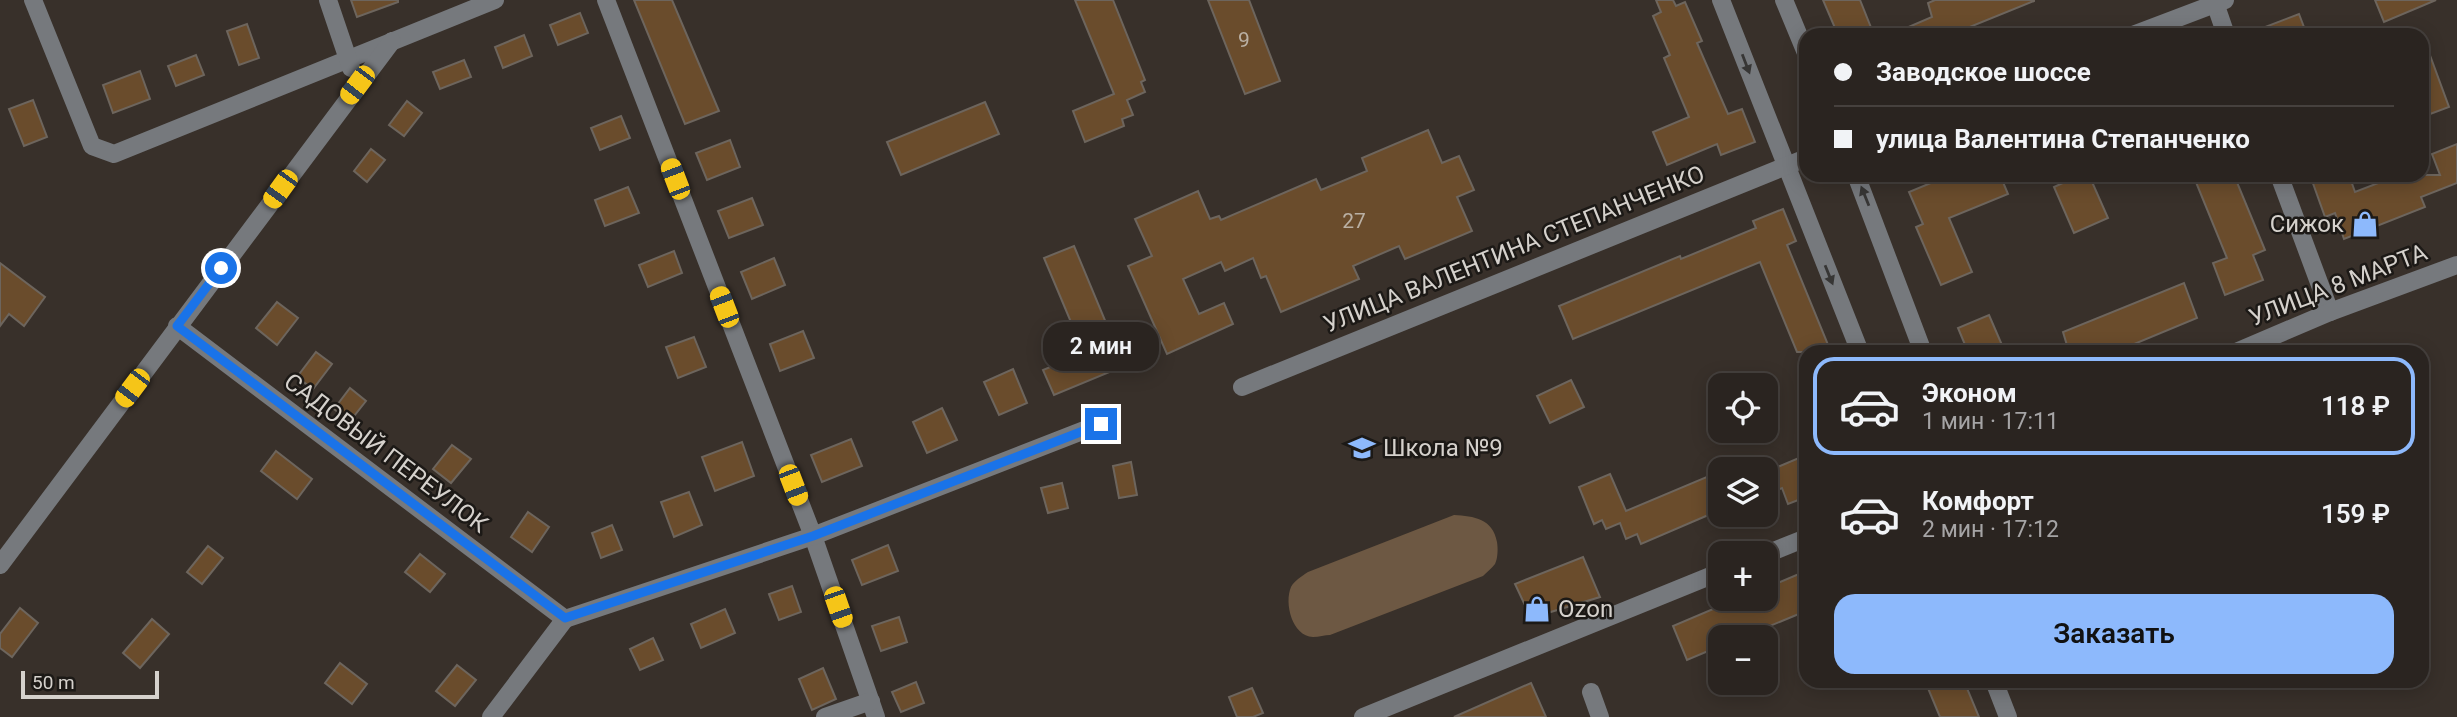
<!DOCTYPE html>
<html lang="ru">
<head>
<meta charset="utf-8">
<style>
  body { margin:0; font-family:Roboto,sans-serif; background:#322c29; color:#f1f3f6; height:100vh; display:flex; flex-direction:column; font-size:26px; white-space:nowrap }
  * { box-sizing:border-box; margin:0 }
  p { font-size:23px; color:#a5a4a5 }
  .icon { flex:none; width:38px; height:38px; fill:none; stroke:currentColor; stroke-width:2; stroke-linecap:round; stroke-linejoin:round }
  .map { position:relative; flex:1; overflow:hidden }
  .sheet { position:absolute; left:1799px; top:345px; width:630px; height:343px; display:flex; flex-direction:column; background:#2a2420; border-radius:21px; box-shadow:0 4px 18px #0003,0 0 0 2px #46413e }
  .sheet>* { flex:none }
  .guide { position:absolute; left:1799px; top:28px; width:630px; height:154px; border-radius:21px; box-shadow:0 4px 18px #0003,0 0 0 2px #46413e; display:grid; align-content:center; height:154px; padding:0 35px; background:#2a2420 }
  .buttons { position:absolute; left:1708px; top:373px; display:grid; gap:14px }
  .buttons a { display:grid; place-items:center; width:70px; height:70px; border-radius:14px; background:#2a2420; box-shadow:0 4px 18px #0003,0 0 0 2px #46413e; font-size:35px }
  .scale { position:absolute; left:21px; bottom:18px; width:138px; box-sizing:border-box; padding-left:7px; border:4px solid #d5d1cc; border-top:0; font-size:19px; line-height:24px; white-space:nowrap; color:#d5d1cc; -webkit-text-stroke:5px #1c1916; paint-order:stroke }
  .end { position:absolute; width:32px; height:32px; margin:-16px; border:9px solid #1a73e8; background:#fff; box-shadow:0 0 0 4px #fff }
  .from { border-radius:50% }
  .bubble { position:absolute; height:49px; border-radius:21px; background:#2a2420; box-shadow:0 4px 18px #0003,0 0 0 2px #46413e; font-size:23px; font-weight:600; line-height:49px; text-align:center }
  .car { position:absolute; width:21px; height:42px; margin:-21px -10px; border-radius:9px; box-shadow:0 0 5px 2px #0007; background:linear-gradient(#f5c518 24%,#345 0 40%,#f5c518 0 76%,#345 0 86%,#f5c518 0) }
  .guide b { display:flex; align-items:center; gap:24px; height:66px; font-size:26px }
  .guide b+b { border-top:2px solid #46413e }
  .guide i { width:18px; height:18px; background:#f1f3f6 }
  ul { padding:12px 0 0; list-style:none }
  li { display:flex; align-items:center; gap:21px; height:98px; margin:0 14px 10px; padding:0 21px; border:4px solid transparent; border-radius:21px }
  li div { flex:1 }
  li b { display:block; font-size:26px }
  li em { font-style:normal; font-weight:600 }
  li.current { border-color:#8db9fc }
  li>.icon { width:63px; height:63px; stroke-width:1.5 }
  .cta { display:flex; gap:14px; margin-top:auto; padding:14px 35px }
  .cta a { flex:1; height:80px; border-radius:21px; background:#8db9fc; color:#111; font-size:28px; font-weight:600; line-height:80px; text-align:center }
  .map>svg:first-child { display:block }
</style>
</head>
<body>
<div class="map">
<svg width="2457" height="717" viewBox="0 0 2457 717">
  <rect width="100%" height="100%" fill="#38302a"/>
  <path fill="#6d5843" d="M 1454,515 C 1474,516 1493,519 1497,542 C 1498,548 1498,558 1495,564 C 1492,568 1487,572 1483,576 L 1330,635 C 1325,635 1319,637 1313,637 C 1292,636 1284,603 1291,587 C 1294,581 1302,576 1308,572 Z"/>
  <g fill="#6a4c2c" stroke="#6d655d" stroke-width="2">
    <polygon points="351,0 398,0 398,2 357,17"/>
    <polygon points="634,0 672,0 719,111 685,124"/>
    <polygon points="1075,0 1113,0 1145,80 1141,82 1145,92 1127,100 1133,115 1122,119 1124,126 1085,142 1073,111 1114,94"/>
    <polygon points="1208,0 1249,0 1280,81 1245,94"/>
    <polygon points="1656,0 1673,0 1676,6 1685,2 1702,41 1697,43 1728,114 1742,109 1755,142 1721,155 1717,144 1667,165 1653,132 1689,117 1664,58 1670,55 1653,16 1661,12"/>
    <polygon points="1823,0 1860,0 1874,35 1838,35"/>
    <polygon points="1935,0 2034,0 2034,1 1950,35 1890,35 1932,17 1928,3"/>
    <polygon points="2375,0 2436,0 2384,22"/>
    <polygon points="580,13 588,33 558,45 550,25"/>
    <polygon points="2299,14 2307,35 2247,35 2247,34"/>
    <polygon points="247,24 259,58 239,65 227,31"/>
    <polygon points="524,35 532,56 503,68 495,47"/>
    <polygon points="2424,39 2449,107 2422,117 2422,40"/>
    <polygon points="196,55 204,75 176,86 168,66"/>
    <polygon points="464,60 471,77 440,89 433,72"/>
    <polygon points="140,71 150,99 113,113 103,85"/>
    <polygon points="33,100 47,137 24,146 9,109"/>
    <polygon points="407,101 422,113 404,136 389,125"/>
    <polygon points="985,102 999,134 901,175 887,142"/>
    <polygon points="621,116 630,138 600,150 591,128"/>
    <polygon points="1428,130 1442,163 1459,156 1474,190 1457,197 1472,231 1405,259 1399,246 1353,266 1359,279 1281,312 1266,276 1261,278 1253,258 1225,271 1221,262 1183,279 1199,314 1224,303 1233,324 1167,354 1128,266 1152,256 1135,219 1198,191 1210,219 1219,216 1221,220 1316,179 1321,190 1367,171 1362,158"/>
    <polygon points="730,140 740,167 707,180 696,153"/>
    <polygon points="2457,144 2457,183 2421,197 2425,207 2344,239 2335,213 2325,217 2310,175 2349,175 2355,192 2399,175 2440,175 2432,154"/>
    <polygon points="371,149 385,160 367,182 354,171"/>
    <polygon points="1950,175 2000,175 2008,194 1949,218 1972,272 1941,285 1916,227 1923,224 1909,192"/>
    <polygon points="2080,175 2089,175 2108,218 2074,233 2054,187"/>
    <polygon points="2193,175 2234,175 2265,250 2253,255 2263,280 2225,295 2213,263 2227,258"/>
    <polygon points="628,187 639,213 605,226 595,200"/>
    <polygon points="752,198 763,225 729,238 718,211"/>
    <polygon points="1783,209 1796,241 1787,245 1831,352 1797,352 1760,262 1573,339 1559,306 1680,256 1681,259 1756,228 1753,221"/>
    <polygon points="1074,246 1124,366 1054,395 1043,370 1084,353 1044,258"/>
    <polygon points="674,251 682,273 648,287 639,265"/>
    <polygon points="774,258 785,285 752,299 741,272"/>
    <polygon points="0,263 45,297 24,326 9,314 0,326"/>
    <polygon points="2184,283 2197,318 2115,352 2069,352 2063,332"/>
    <polygon points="277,302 298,318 277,345 256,328"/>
    <polygon points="1989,315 2005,352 1968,352 1958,328"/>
    <polygon points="803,331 814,358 780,371 770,344"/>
    <polygon points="694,337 706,367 678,378 666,347"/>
    <polygon points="316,352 332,364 313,389 297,377"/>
    <polygon points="1013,369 1027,403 999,415 984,382"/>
    <polygon points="1571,380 1584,407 1550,423 1537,396"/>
    <polygon points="350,388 366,401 350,421 334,409"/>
    <polygon points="942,408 957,440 927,453 913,422"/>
    <polygon points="851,439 862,466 822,482 811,455"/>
    <polygon points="742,442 754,476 715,491 702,457"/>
    <polygon points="452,445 471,459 451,483 433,469"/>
    <polygon points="276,451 312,479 297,499 261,471"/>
    <polygon points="1806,455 1806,497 1788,504 1782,488 1766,495 1766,472"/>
    <polygon points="1131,462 1137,495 1119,498 1113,466"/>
    <polygon points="1610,474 1626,511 1709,476 1710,479 1720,474 1720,510 1641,544 1637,534 1626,539 1620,523 1606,529 1602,520 1594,524 1579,487"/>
    <polygon points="1062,483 1068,508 1048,513 1041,488"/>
    <polygon points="689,492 702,525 674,537 661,502"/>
    <polygon points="528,512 549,527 532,552 511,537"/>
    <polygon points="612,525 622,550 601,558 592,533"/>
    <polygon points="888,545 898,571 862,585 852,560"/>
    <polygon points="208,546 223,558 202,584 187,572"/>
    <polygon points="420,554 445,574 430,592 405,572"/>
    <polygon points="1583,557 1600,597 1531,618 1515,584"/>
    <polygon points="1806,571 1806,611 1743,637 1720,637 1720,646 1687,660 1673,626 1739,598 1766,598 1766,588"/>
    <polygon points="792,586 801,612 779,620 769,594"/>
    <polygon points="20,608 38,623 12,657 0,648 0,634"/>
    <polygon points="725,609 735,633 701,648 691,624"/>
    <polygon points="899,617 907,642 881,651 872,626"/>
    <polygon points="152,619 169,634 140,668 123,653"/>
    <polygon points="653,638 663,660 640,670 630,649"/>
    <polygon points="340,663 367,684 352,704 325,683"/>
    <polygon points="457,665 476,680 455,706 436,691"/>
    <polygon points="823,668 836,699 812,710 799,679"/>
    <polygon points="1925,681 1964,681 1979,717 1940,717"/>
    <polygon points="916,682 924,703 901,712 892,692"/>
    <polygon points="1531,683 1546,717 1454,717"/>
    <polygon points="1252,688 1263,713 1253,717 1237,717 1229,697"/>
  </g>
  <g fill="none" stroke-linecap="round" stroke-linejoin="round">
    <g stroke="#76797d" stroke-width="18">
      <polyline points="33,0 92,146 114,154 495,0"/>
      <polyline points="328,0 351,68"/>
      <polyline points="606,0 813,536 876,717"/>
      <polyline points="1721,0 1860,352"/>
      <polyline points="1784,0 1806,53"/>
      <polyline points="2214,0 2226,35"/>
      <polyline points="2133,35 2225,0"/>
      <polyline points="1856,175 1923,352"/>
      <polyline points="2279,175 2330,312"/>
      <polyline points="177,326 565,619"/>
      <polyline points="2236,352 2330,312 2457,265"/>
      <polyline points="1242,387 1806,158"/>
      <polyline points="1766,554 1806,538"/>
      <polyline points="0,565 392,41"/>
      <polyline points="565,619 813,536 1100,424"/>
      <polyline points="1994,681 2008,717"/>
      <polyline points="1591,692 1600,717"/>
      <polyline points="491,717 565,619"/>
      <polyline points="825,717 871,701"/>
      <polyline points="1363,717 1720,572"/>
    </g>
  </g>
  <defs><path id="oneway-solid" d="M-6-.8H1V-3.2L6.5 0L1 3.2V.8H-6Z" transform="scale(1.75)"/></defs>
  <g fill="#373635">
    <use href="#oneway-solid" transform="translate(1746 64) rotate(69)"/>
    <use href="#oneway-solid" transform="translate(1865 196) rotate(-112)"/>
    <use href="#oneway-solid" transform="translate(1829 275) rotate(68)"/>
  </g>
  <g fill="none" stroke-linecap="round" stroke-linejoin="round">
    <polyline stroke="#1a73e8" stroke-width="9" points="221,268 177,326 565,618 813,536 1101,424"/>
  </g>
  <defs>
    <g id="shop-bare" transform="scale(2.1)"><path d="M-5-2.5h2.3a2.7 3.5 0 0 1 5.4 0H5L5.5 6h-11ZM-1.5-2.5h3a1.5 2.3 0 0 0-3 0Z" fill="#8db9fc" stroke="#1c1916" stroke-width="2.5" paint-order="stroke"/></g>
    <g id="school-bare" transform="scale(2.1)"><path d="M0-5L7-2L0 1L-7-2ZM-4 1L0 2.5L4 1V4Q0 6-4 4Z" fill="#8db9fc" stroke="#1c1916" stroke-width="2.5" paint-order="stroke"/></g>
  </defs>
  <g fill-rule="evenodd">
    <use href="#shop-bare" x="2365" y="224"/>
    <use href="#school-bare" x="1362" y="448"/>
    <use href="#shop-bare" x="1537" y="609"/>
  </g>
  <g text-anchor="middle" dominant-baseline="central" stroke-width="5" stroke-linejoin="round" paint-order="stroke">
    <g font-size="21" fill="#bab0a4">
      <text x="1244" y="40">9</text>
      <text x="1354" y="221">27</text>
    </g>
    <g font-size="24" fill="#d5d1cc" stroke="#1c1916" text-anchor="start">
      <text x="2344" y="224" text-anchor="end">Сижок</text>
      <text x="1383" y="448">Школа №9</text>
      <text x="1558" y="609">Ozon</text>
    </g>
    <g font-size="24" fill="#d5d1cc" stroke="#1c1916">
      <text transform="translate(1514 249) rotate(-22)">УЛИЦА ВАЛЕНТИНА СТЕПАНЧЕНКО</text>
      <text transform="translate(2338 285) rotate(-21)">УЛИЦА 8 МАРТА</text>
      <text transform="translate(386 453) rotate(37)">САДОВЫЙ ПЕРЕУЛОК</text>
    </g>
  </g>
</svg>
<div class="buttons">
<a><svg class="icon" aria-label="locate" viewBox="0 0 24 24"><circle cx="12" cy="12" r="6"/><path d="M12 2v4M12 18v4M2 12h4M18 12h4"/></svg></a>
<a><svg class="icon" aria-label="layers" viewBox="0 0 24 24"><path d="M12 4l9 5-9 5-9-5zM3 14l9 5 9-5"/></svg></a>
<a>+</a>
<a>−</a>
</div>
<div class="scale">50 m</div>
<i class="end from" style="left:221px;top:268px"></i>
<i class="end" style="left:1101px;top:424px"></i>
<div class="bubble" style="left:1043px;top:322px;width:116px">2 мин</div>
<i class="car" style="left:357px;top:85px;rotate:217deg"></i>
<i class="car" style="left:675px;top:179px;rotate:339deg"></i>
<i class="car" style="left:280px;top:189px;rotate:216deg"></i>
<i class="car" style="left:724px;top:307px;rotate:339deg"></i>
<i class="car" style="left:132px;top:388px;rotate:217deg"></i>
<i class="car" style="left:793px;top:485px;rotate:159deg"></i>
<i class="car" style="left:838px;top:607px;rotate:161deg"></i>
<div class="guide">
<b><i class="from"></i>Заводское шоссе</b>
<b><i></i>улица Валентина Степанченко</b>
</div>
<section class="sheet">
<ul>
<li class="current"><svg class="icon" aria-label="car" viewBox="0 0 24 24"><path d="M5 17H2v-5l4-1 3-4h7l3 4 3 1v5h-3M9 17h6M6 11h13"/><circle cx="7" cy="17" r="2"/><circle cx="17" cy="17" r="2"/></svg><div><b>Эконом</b><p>1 мин · 17:11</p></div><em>118 ₽</em></li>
<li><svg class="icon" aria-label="car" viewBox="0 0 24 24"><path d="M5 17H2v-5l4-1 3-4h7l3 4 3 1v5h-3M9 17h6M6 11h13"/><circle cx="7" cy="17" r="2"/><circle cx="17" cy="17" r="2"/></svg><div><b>Комфорт</b><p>2 мин · 17:12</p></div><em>159 ₽</em></li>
</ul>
<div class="cta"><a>Заказать</a></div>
</section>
</div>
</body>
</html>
